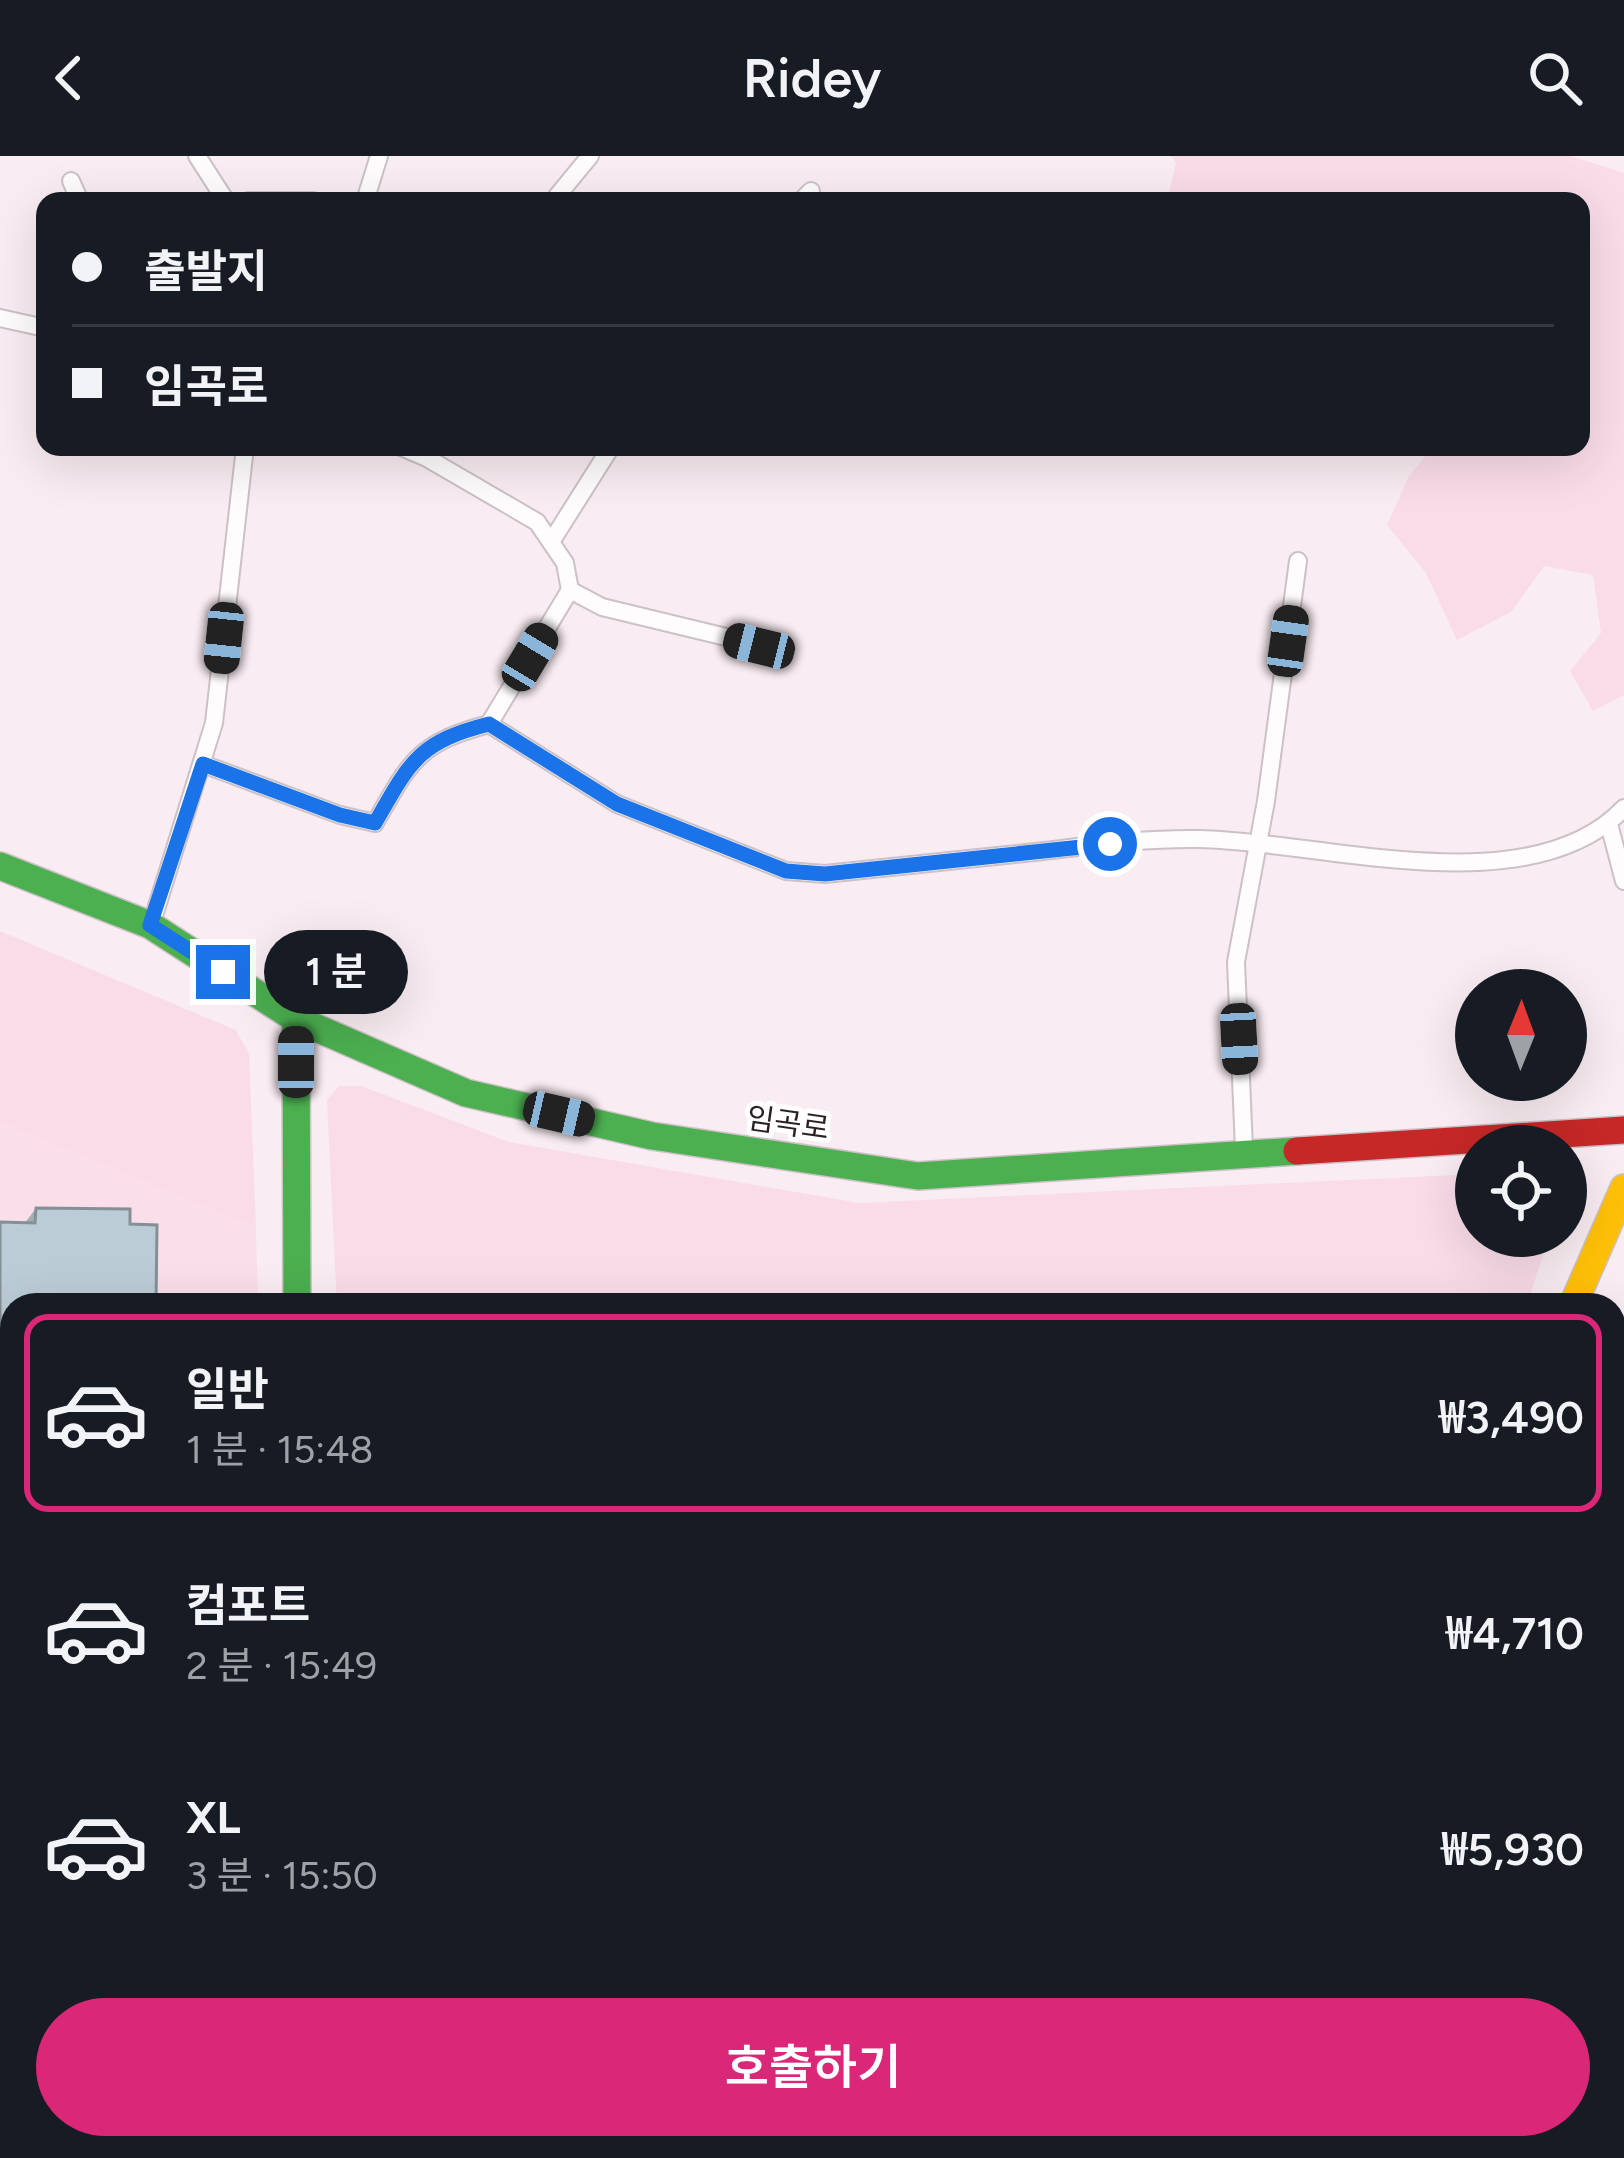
<!DOCTYPE html>
<html lang="ko">
<head>
<meta charset="utf-8">
<style>
  body { margin:0; font-family:Figtree,"Noto Sans KR",sans-serif; background:#242831; color:#f1f3f6; height:100vh; display:flex; flex-direction:column; font-size:45px; white-space:nowrap }
  * { box-sizing:border-box; margin:0 }
  p { font-size:39px; color:#9ea1a6 }
  .icon { flex:none; width:66px; height:66px; fill:none; stroke:currentColor; stroke-width:2; stroke-linecap:round; stroke-linejoin:round }
  .map { position:relative; flex:1; overflow:hidden }
  .details { position:absolute; left:0px; top:1137px; width:1626px; height:867px; display:flex; flex-direction:column; background:#171b24; border-radius:36px 36px 0 0; box-shadow:0 12px 48px #0002 }
  .details>* { flex:none }
  .top-card { position:absolute; left:36px; top:36px; width:1554px; height:264px; border-radius:24px; box-shadow:0 12px 48px #0002; display:grid; align-content:center; height:264px; padding:0 36px; background:#171b24 }
  .needle { width:78px; rotate:1deg }
  .tools { position:absolute; left:1455px; top:813px; display:grid; gap:24px }
  .tools a { display:grid; place-items:center; width:132px; height:132px; border-radius:50%; background:#171b24; box-shadow:0 12px 48px #0002; font-size:60px }
  .end { position:absolute; width:54px; height:54px; margin:-27px; border:15px solid #1a73e8; background:#fff; box-shadow:0 0 0 6px #fff }
  .from { border-radius:50% }
  .bubble { position:absolute; height:84px; border-radius:42px; background:#171b24; box-shadow:0 12px 48px #0002; font-size:39px; font-weight:600; line-height:84px; text-align:center }
  .car { position:absolute; width:36px; height:72px; margin:-36px -18px; border-radius:15px; box-shadow:0 0 9px 3px #0007; background:linear-gradient(#222 24%,#8ab4d8 0 40%,#222 0 76%,#8ab4d8 0 86%,#222 0) }
  .top-card b { display:flex; align-items:center; gap:42px; height:114px; font-size:45px }
  .top-card b+b { border-top:3px solid #363941 }
  .top-card i { width:30px; height:30px; background:#f1f3f6 }
  ul { padding:21px 0 0; list-style:none }
  li { display:flex; align-items:center; gap:36px; height:198px; margin:0 24px 18px; padding:0 12px; border:6px solid transparent; border-radius:24px }
  li div { flex:1 }
  li b { display:block; font-size:45px }
  li em { font-style:normal; font-weight:600 }
  li.on { border-color:#db2777 }
  li>.icon { width:108px; height:108px; stroke-width:1.5 }
  .button { display:flex; gap:24px; margin-top:auto; padding:24px 36px }
  .button a { flex:1; height:138px; border-radius:72px; background:#db2777; color:#fff; font-size:48px; font-weight:600; line-height:138px; text-align:center }
  header { display:flex; justify-content:space-between; align-items:center; height:156px; padding:0 36px; background:#171b24; font-size:54px; font-weight:600 }
  .map>svg:first-child { display:block }
</style>
</head>
<body>
<header><svg class="icon" aria-label="back" viewBox="0 0 24 24"><path d="M15 5l-7 7 7 7"/></svg>Ridey<svg class="icon" aria-label="search" viewBox="0 0 24 24"><circle cx="10" cy="10" r="6"/><path d="M15 15l6 6"/></svg></header>
<div class="map">
<svg width="1624" height="2002" viewBox="0 0 1624 2002">
  <rect width="100%" height="100%" fill="#f9ecf2"/>
  <g fill="#fadfeb">
    <polygon points="0,966 256,1072 258,1149 12,1149 12,1711 0,1710"/>
    <polygon points="1624,1181 1624,1723 1614,1723 1614,1211"/>
    <polygon points="0,1773 12,1773 12,1992 247,1992 247,2002 0,2002"/>
    <rect x="342" y="1992" width="1104" height="10"/>
  </g>
  <g fill="#fadce9">
    <polygon points="1171,0 1571,0 1624,17 1624,539 1593,555 1570,515 1601,477 1593,419 1544,410 1511,456 1457,484 1426,417 1387,369 1409,320 1433,291 1581,291 1581,45 1167,45 1176,7"/>
    <polygon points="0,775 236,874 249,898 256,1072 0,966"/>
    <polygon points="339,930 361,930 509,986 859,1047 1476,1018 1476,1080 1549,1080 1527,1149 337,1149 327,944"/>
  </g>
  <g fill="none" stroke-linecap="round" stroke-linejoin="round">
    <g stroke="#ccc1c6" stroke-width="20">
      <g id="lane">
        <polyline points="197,0 226,45"/>
        <polyline points="71,25 80,45"/>
        <polyline points="248,45 313,45"/>
        <polyline points="365,45 379,0"/>
        <polyline points="553,45 590,0"/>
        <polyline points="801,45 811,35"/>
        <polyline points="0,162 45,172"/>
        <polyline points="401,291 427,302 537,366 565,407 570,434 602,451 759,489"/>
        <polyline points="551,386 611,291"/>
        <polyline points="489,568 570,434"/>
        <path d="M 203,608 L 340,659 L 375,667 C 410,606 417,587 489,568 L 617,648 L 786,715 L 825,718 C 898,710 971,702 1044,695 C 1095,689 1148,682 1199,683 C 1321,685 1530,751 1624,652"/>
        <polyline points="1609,668 1624,725"/>
        <polyline points="153,763 214,567 245,291"/>
        <polyline points="1244,993 1236,806 1266,645 1298,405"/>
      </g>
    </g>
    <g stroke="#ccc1c6" stroke-width="36">
      <g id="street">
        <polyline points="0,1746 12,1747"/>
        <polyline points="1614,1769 1624,1769"/>
        <polyline points="298,2002 298,1992"/>
        <polyline points="1500,2002 1500,1992"/>
      </g>
    </g>
    <g stroke="#ccc1c6" stroke-width="30">
      <g id="fast">
        <polyline points="0,710 150,769 296,863 466,937 652,980 918,1020 1297,995"/>
        <polyline points="296,863 297,1149"/>
      </g>
    </g>
    <g stroke="#ccc1c6" stroke-width="30">
      <polyline id="slow" points="1573,1149 1624,1032"/>
    </g>
    <g stroke="#ccc1c6" stroke-width="30">
      <polyline id="jam" points="1297,995 1624,974"/>
    </g>
    <use href="#lane" stroke="#fefcfd" stroke-width="16"/>
    <use href="#street" stroke="#fefcfd" stroke-width="33"/>
    <use href="#fast" stroke="#4caf50" stroke-width="27"/>
    <use href="#slow" stroke="#ffc107" stroke-width="27"/>
    <use href="#jam" stroke="#c62828" stroke-width="27"/>
  </g>
  <g fill="#a2afb8">
    <polygon points="36,1052 130,1053 130,1068 157,1069 156,1149 12,1149 12,1694 8,1694 9,1609 0,1609 0,1066 25,1067"/>
    <polygon points="1623,1226 1624,1304 1614,1304 1614,1238"/>
    <rect x="349" y="1992" width="159" height="10"/>
    <rect x="757" y="1992" width="497" height="10"/>
    <rect x="1285" y="1992" width="165" height="10"/>
    <polygon points="1562,1992 1614,1992 1624,2002 1562,2002"/>
  </g>
  <g fill="#848f96">
    <polygon points="1615,1285 1624,1285 1624,1304 1614,1304"/>
    <rect x="1614" y="1433" width="10" height="19"/>
    <polygon points="0,1589 12,1589 12,1604 9,1609 0,1609"/>
    <rect x="1614" y="1700" width="10" height="19"/>
  </g>
  <g fill="#bcccd6" stroke="#848f96" stroke-width="3">
    <polygon points="36,1052 130,1053 130,1068 157,1069 156,1149 12,1149 12,1589 0,1589 0,1066 35,1067"/>
    <polygon points="232,1143 258,1144 258,1149 232,1149"/>
    <polygon points="1623,1226 1624,1226 1624,1285 1615,1285 1615,1256 1624,1255"/>
    <rect x="1614" y="1360" width="10" height="73"/>
    <rect x="1614" y="1609" width="10" height="91"/>
    <polygon points="1614,1776 1624,1776 1624,2002 1575,2002 1576,1992 1614,1992"/>
    <polygon points="0,1830 12,1830 12,1992 174,1992 173,1995 191,1995 191,2002 0,2002"/>
    <rect x="364" y="1992" width="144" height="10"/>
    <rect x="770" y="1992" width="484" height="10"/>
    <rect x="1299" y="1992" width="151" height="10"/>
  </g>
  <g fill="none" stroke-linecap="round" stroke-linejoin="round">
    <path stroke="#1a73e8" stroke-width="15" d="M 223,816 L 150,769 L 203,608 L 340,659 L 375,667 C 410,606 418,586 489,568 L 617,648 L 786,715 L 825,718 L 1110,688"/>
  </g>
  <g text-anchor="middle" dominant-baseline="central" stroke-width="10" stroke-linejoin="round" paint-order="stroke">
    <g font-size="30" fill="#2a1f25" stroke="#fff">
      <text transform="translate(788 967) rotate(8)">임곡로</text>
    </g>
  </g>
</svg>
<div class="tools">
<a><svg class="needle" viewBox="-14 -14 28 28"><path d="M0-13l5 13h-10z" fill="#e53935"/><path d="M0 13l5-13h-10z" fill="#9ea1a6"/></svg></a>
<a><svg class="icon" aria-label="locate" viewBox="0 0 24 24"><circle cx="12" cy="12" r="6"/><path d="M12 2v4M12 18v4M2 12h4M18 12h4"/></svg></a>
</div>
<i class="end from" style="left:1110px;top:688px"></i>
<i class="end" style="left:223px;top:816px"></i>
<div class="bubble" style="left:264px;top:774px;width:144px">1 분</div>
<i class="car" style="left:224px;top:482px;rotate:186deg"></i>
<i class="car" style="left:1288px;top:485px;rotate:8deg"></i>
<i class="car" style="left:759px;top:490px;rotate:284deg"></i>
<i class="car" style="left:530px;top:501px;rotate:31deg"></i>
<i class="car" style="left:1239px;top:883px;rotate:177deg"></i>
<i class="car" style="left:296px;top:906px;rotate:0deg"></i>
<i class="car" style="left:559px;top:958px;rotate:103deg"></i>
<div class="top-card">
<b><i class="from"></i>출발지</b>
<b><i></i>임곡로</b>
</div>
<section class="details">
<ul>
<li class="on"><svg class="icon" aria-label="car" viewBox="0 0 24 24"><path d="M5 17H2v-5l4-1 3-4h7l3 4 3 1v5h-3M9 17h6M6 11h13"/><circle cx="7" cy="17" r="2"/><circle cx="17" cy="17" r="2"/></svg><div><b>일반</b><p>1 분 · 15:48</p></div><em>₩3,490</em></li>
<li><svg class="icon" aria-label="car" viewBox="0 0 24 24"><path d="M5 17H2v-5l4-1 3-4h7l3 4 3 1v5h-3M9 17h6M6 11h13"/><circle cx="7" cy="17" r="2"/><circle cx="17" cy="17" r="2"/></svg><div><b>컴포트</b><p>2 분 · 15:49</p></div><em>₩4,710</em></li>
<li><svg class="icon" aria-label="car" viewBox="0 0 24 24"><path d="M5 17H2v-5l4-1 3-4h7l3 4 3 1v5h-3M9 17h6M6 11h13"/><circle cx="7" cy="17" r="2"/><circle cx="17" cy="17" r="2"/></svg><div><b>XL</b><p>3 분 · 15:50</p></div><em>₩5,930</em></li>
</ul>
<div class="button"><a>호출하기</a></div>
</section>
</div>
</body>
</html>
